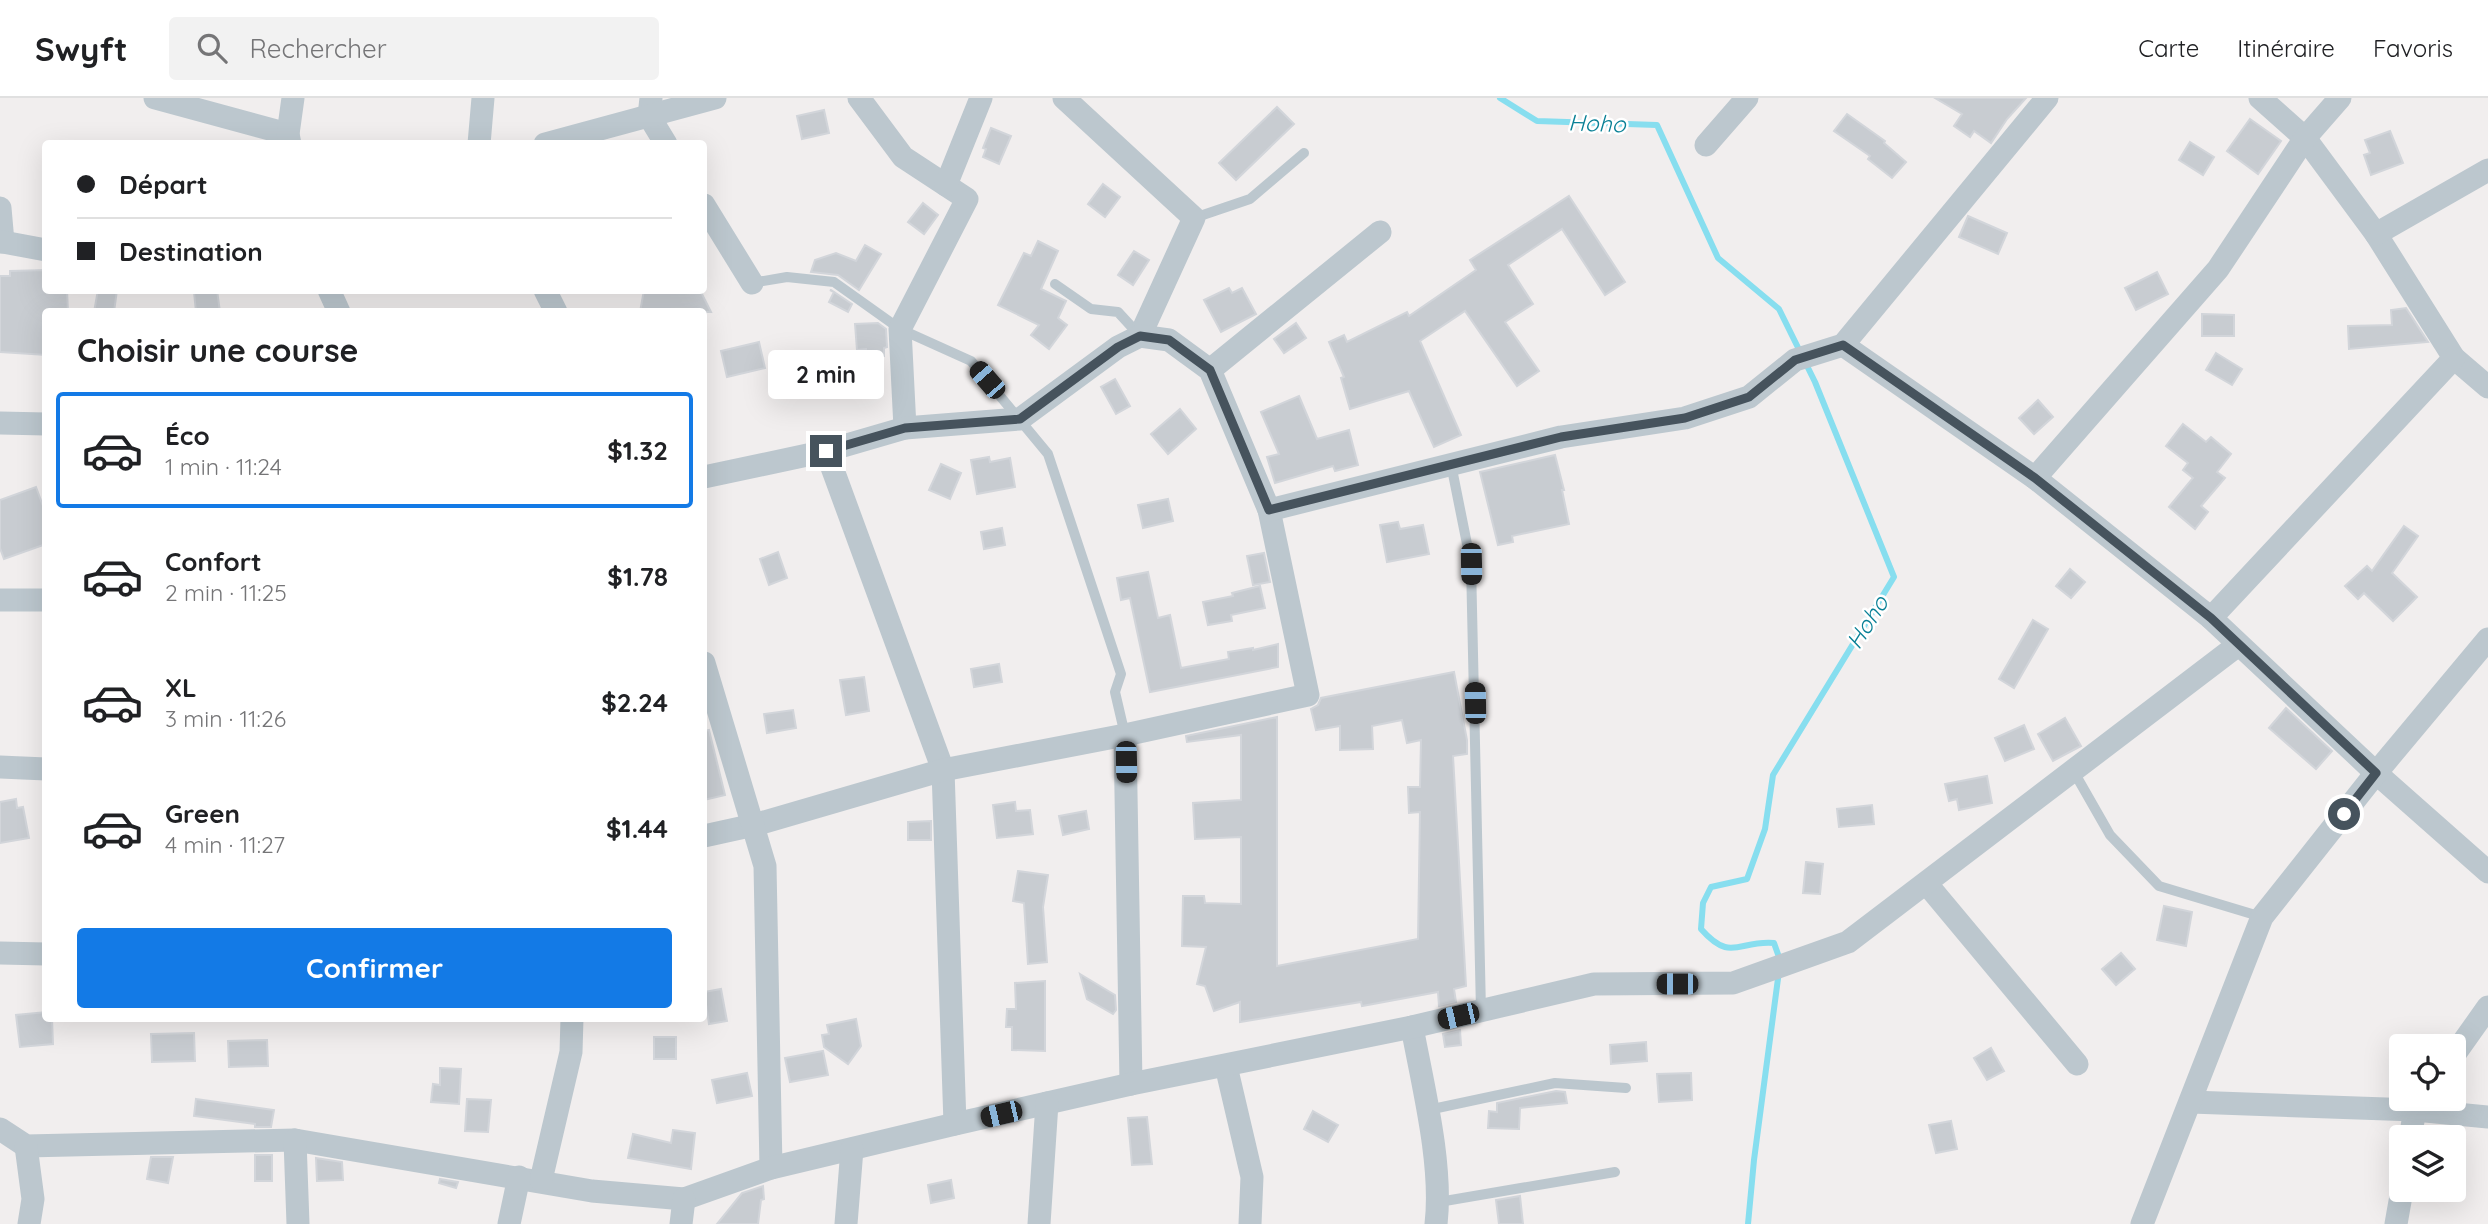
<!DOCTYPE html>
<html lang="fr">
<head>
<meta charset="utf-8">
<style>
  body { margin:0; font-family:Quicksand,sans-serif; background:#f2f2f2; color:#202124; height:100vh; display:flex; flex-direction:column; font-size:26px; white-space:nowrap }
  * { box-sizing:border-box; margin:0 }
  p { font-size:23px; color:#757577 }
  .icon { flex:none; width:38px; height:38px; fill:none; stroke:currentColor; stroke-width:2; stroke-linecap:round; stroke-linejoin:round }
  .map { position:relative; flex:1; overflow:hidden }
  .side { position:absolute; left:42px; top:210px; width:665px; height:714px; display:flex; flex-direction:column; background:#fff; border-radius:7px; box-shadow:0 7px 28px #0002 }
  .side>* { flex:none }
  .guide { position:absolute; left:42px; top:42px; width:665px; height:154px; border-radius:7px; box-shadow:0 7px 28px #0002; display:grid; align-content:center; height:154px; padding:0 35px; background:#fff }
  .tools { position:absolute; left:2389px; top:936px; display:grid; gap:14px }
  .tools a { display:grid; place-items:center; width:77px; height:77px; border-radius:7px; background:#fff; box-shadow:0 7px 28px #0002; font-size:35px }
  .end { position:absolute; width:32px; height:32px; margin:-16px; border:9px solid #46535d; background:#fff; box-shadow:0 0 0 4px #fff }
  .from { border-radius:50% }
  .bubble { position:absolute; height:49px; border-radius:7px; background:#fff; box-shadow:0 7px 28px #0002; font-size:23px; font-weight:700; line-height:49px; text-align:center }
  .car { position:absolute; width:21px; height:42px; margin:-21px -10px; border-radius:9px; box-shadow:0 0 5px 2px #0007; background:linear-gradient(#222 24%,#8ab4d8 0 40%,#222 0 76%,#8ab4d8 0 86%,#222 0) }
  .guide b { display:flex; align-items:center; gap:24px; height:66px; font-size:26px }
  .guide b+b { border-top:2px solid #e0e0e0 }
  .guide i { width:18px; height:18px; background:#202124 }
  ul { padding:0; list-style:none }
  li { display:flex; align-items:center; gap:21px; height:116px; margin:0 14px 10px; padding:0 21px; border:4px solid transparent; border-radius:7px }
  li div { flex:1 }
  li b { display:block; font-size:26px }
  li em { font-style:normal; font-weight:700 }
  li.active { border-color:#137ae6 }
  li>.icon { width:63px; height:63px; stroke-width:1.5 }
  h2 { padding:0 35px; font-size:32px; line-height:84px }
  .action { display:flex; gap:14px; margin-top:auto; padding:14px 35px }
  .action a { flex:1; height:80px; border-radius:7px; background:#137ae6; color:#fff; font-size:28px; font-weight:700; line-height:80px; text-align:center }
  header { display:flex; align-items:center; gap:42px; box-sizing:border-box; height:98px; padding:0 35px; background:#fff; border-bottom:2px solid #e0e0e0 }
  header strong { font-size:33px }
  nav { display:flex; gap:38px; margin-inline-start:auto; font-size:24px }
  .search { width:490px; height:63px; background:#f2f2f2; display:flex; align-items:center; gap:18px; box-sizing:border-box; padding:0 24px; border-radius:7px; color:#757577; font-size:26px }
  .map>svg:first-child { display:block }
</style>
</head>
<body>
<header>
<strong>Swyft</strong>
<div class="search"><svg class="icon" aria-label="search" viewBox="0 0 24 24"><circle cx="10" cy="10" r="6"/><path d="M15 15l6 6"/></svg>Rechercher</div>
<nav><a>Carte</a><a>Itinéraire</a><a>Favoris</a></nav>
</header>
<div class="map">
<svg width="2488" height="1126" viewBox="0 0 2488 1126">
  <rect width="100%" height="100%" fill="#f1eeee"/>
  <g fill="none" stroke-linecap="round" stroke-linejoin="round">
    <g stroke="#87deef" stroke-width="6">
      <path d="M 1500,0 L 1537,23 L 1657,27 L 1718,160 L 1779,211 L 1815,284 L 1894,479 L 1773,677 L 1765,731 L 1747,781 L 1711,789 L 1703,805 L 1701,831 C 1731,865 1738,842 1774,845 L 1780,862"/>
      <polyline points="1748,1126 1754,1062 1779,873"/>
    </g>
  </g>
  <g fill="#c8ccd1" stroke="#d2d5da" stroke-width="2">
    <polygon points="1935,0 2026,0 2007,21 1991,45 1974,33 1970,39 1954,28 1962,16"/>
    <polygon points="1277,9 1294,26 1236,82 1219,65"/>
    <polygon points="824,12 829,35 802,41 797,18"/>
    <polygon points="1847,16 1885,43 1884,45 1906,64 1892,80 1868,61 1870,58 1834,33"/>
    <polygon points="2250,21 2281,43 2258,76 2227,53"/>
    <polygon points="991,30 1011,38 999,66 983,59 986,51 983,50"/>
    <polygon points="2390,33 2403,65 2371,77 2364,57 2370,55 2365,42"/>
    <polygon points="2190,44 2214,59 2203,77 2179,62"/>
    <polygon points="1103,86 1120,99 1105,119 1088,106"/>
    <polygon points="1569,98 1625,184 1605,197 1562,131 1508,167 1533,206 1505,224 1539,273 1517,288 1465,213 1420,243 1461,337 1434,349 1409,293 1350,311 1341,280 1344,279 1329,244 1344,237 1347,244 1407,214 1409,218 1476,172 1470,162"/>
    <polygon points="923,105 938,117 924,136 908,124"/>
    <polygon points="1968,118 2007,135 1998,156 1959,139"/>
    <polygon points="1038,143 1058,153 1041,191 1066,203 1058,220 1067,227 1049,251 1031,237 1039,227 998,207 1024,155 1031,158"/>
    <polygon points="865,147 881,156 859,192 838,177 811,174 815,162 836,155 856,163"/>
    <polygon points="1134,153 1149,162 1133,187 1118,177"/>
    <polygon points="46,172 46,192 67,192 68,214 46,214 46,257 0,254 0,178 10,178 10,173"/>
    <polygon points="2157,174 2168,196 2136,212 2125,190"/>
    <polygon points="1229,190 1232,195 1242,190 1256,216 1221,234 1204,202"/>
    <polygon points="98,192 117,192 114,214 94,214"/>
    <polygon points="217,192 220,214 196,214 194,194"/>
    <polygon points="644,192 700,192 711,214 640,214"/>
    <polygon points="830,192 831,192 852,206 848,214 829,204 834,194"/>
    <polygon points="2406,210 2428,244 2349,251 2348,228 2392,227 2391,212"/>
    <polygon points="2202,216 2234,217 2234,238 2202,238"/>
    <polygon points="878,225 886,231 887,249 884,250 884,258 867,260 866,251 857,252 855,226"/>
    <polygon points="1296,225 1306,240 1284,255 1274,241"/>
    <polygon points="759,244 765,270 727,279 721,253"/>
    <polygon points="2216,255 2242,271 2232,287 2206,272"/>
    <polygon points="1115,281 1130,308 1116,316 1101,289"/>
    <polygon points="1299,298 1317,341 1349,332 1358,367 1335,373 1333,368 1275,385 1267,359 1279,356 1261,314"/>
    <polygon points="2038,302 2053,319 2034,336 2019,320"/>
    <polygon points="1180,311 1196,331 1168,356 1151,336"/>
    <polygon points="2183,326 2206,344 2211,339 2231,356 2217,374 2225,380 2201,408 2208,414 2195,431 2169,409 2193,380 2183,372 2188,365 2166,348"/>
    <polygon points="1555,357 1564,392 1562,392 1569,426 1512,438 1513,444 1498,447 1480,374"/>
    <polygon points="989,359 990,364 1010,360 1015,389 977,396 971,362"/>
    <polygon points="941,366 961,375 950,401 929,392"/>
    <polygon points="36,389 46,416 46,446 4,461 0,450 0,402"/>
    <polygon points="1168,401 1173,423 1143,430 1138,407"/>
    <polygon points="1398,424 1400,431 1423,427 1429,456 1387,464 1380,427"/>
    <polygon points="2404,428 2418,438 2392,475 2417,499 2393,523 2364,495 2358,501 2345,488 2367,468 2372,473"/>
    <polygon points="1002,430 1005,447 984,451 981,434"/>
    <polygon points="778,454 787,480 769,487 760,461"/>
    <polygon points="1264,455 1270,484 1253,487 1247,458"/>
    <polygon points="2070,471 2085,484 2071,500 2056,488"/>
    <polygon points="1148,474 1158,520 1170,517 1181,570 1229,561 1228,554 1253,550 1253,552 1278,546 1278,569 1150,594 1130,500 1121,502 1117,480"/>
    <polygon points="1260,488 1265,510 1231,517 1232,523 1208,527 1203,504 1233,498 1232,495"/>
    <polygon points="2033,522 2048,531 2014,590 1999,581"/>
    <polygon points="999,566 1002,584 974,589 971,571"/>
    <polygon points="1454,574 1467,642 1467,656 1453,658 1466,888 1454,891 1456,904 1439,908 1438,894 1362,908 1361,904 1240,924 1240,904 1214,913 1205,888 1197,886 1206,849 1182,848 1183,798 1204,798 1205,805 1241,806 1241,739 1195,741 1193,705 1241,702 1241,637 1187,644 1186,638 1277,619 1277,868 1418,841 1420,714 1409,715 1408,689 1420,689 1421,642 1407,645 1402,622 1372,628 1373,651 1340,652 1340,628 1316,632 1311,611 1318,607 1321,600"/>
    <polygon points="864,579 869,613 846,617 840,582"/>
    <polygon points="2286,610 2332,653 2316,671 2269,630"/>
    <polygon points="793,612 796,630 767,635 764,616"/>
    <polygon points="2065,620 2081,648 2053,663 2038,636"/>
    <polygon points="2024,627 2034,651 2005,663 1995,640"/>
    <polygon points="709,632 725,697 704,702 704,633"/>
    <polygon points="1987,678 1992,705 1959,712 1957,701 1949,703 1945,686"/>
    <polygon points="16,701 17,710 23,709 29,740 0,745 0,704"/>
    <polygon points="1015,704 1016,713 1030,712 1033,736 997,740 993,707"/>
    <polygon points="1872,707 1874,726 1839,729 1837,711"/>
    <polygon points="1086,713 1089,731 1063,737 1059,718"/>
    <polygon points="931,723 931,742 908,742 908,724"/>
    <polygon points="1806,764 1823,766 1820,796 1803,795"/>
    <polygon points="1018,773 1048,777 1043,809 1047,864 1028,866 1024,805 1013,803"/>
    <polygon points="2164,808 2192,814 2186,848 2157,842"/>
    <polygon points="2121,855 2135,871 2116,887 2102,871"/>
    <polygon points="1080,876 1115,897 1116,912 1113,916 1087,901"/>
    <polygon points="1045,883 1045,953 1012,952 1012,929 1006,929 1007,911 1016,911 1015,885"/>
    <polygon points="721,891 727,923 709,926 704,894"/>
    <polygon points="46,914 46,920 52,920 53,946 20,949 16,917"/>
    <polygon points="856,921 861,948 848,966 824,949 822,937 829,936 827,927"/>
    <polygon points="1460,932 1461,947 1445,949 1443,936"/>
    <polygon points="194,935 195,963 152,964 151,936"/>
    <rect x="654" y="939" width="22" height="22"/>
    <polygon points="267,942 268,968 229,969 228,943"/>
    <polygon points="1646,944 1647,963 1611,966 1610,947"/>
    <polygon points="1991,950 2004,973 1987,982 1974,960"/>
    <polygon points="823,953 828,977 790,984 785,960"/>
    <polygon points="440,970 461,971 459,1006 431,1004 433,986 440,987"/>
    <polygon points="747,975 752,998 717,1005 712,982"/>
    <polygon points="1691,975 1692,1002 1659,1004 1657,976"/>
    <polygon points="1556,993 1565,994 1567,1005 1520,1010 1519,1031 1488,1030 1489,1013 1497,1014 1497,1005"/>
    <polygon points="196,1001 274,1012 271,1029 255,1029 255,1026 194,1018"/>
    <polygon points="467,1001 491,1002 488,1034 465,1033"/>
    <polygon points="1313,1013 1338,1027 1328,1044 1304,1031"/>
    <polygon points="1147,1019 1152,1066 1132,1067 1128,1020"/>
    <polygon points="1951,1023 1957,1051 1936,1055 1929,1027"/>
    <polygon points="673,1032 695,1035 691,1071 628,1060 633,1036 671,1045"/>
    <rect x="255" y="1057" width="17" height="26"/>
    <polygon points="151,1059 173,1059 168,1085 147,1081"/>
    <polygon points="316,1060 342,1064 343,1082 317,1083"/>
    <polygon points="440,1081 458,1084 456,1090 439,1085"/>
    <polygon points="951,1082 954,1100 931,1105 928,1087"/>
    <polygon points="763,1088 764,1101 761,1102 758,1126 717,1126 742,1095"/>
    <polygon points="1520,1098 1523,1126 1499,1126 1496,1102"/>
  </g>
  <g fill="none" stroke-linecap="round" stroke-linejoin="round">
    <g stroke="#bcc7ce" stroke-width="10">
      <polyline points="1194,120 1250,101 1304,55"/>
      <polyline points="752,185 787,179 834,184 900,231 971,263 1048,356 1121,576 1115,594 1125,637"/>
      <polyline points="1055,186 1091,211 1118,214 1140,238"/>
      <polyline points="1451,366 1471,466 1481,913"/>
      <polyline points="2074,674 2110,737 2159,788 2262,819"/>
      <polyline points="1428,1012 1555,985 1626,990"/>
      <polyline points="1439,1104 1615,1074"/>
    </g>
    <g stroke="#bcc7ce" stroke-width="23">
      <polyline points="155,0 288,36"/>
      <polyline points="651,0 649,18 666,46"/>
      <polyline points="859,0 903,59 967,101 900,231 905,330"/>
      <polyline points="1064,0 1194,120 1140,238"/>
      <polyline points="2260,0 2305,40 2376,136 2454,260 2488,289"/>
      <polyline points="290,46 288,36 293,0"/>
      <polyline points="479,46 483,0"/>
      <polyline points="545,46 715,0"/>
      <polyline points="1706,47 1747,0"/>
      <polyline points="946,87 981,0"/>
      <polyline points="704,107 752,185"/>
      <polyline points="0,110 3,144 0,144"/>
      <polyline points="2376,136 2488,72"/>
      <polyline points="3,144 46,152"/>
      <polyline points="329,192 339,214"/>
      <polyline points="545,192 556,214"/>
      <polyline points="1843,247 2035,380 2211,520 2376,675 2488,774"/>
      <polyline points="1210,272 1380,134"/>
      <polyline points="0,325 46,326"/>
      <polyline points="826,353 943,672 955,1026"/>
      <polyline points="704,379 826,353 905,330 1020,321 1118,249 1140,238 1169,242 1210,272 1269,412 1308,597 1125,637 943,672 754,727 704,738"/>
      <polyline points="2035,380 2218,171 2305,40 2340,0"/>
      <polyline points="1269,412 1561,339 1685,320 1749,299 1795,262 1843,247 2047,0"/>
      <polyline points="0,502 46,502"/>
      <polyline points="2211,520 2454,260"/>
      <polyline points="704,565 765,768 771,1070"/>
      <polyline points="1125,637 1131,986"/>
      <polyline points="0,669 46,671"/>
      <polyline points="1926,785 2077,966"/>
      <polyline points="0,855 46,856"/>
      <path d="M 1412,929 C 1423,988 1443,1067 1436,1126"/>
      <polyline points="2454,957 2488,909"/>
      <polyline points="1226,968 1252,1079 1250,1126"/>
      <polyline points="2191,1004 2415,1012 2488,1019"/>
      <polyline points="0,1031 26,1048 295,1042 592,1093 684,1101 771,1070 955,1026 1131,986 1412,929 1594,886 1733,885 1848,844 2238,547"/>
      <polyline points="2410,1040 2415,1012 2422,1001"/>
      <polyline points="295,1042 298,1126"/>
      <polyline points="26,1048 33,1101 29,1126"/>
      <polyline points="541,1082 571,954 572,920"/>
      <polyline points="509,1126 519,1079"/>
      <polyline points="681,1126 684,1101"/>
      <polyline points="846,1126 852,1051"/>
      <polyline points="1039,1126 1047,1005"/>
      <polyline points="2142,1126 2262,819 2376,675 2488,541"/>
      <polyline points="2396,1126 2402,1092"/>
    </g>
  </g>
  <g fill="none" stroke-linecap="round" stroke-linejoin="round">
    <polyline stroke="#46535d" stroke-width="9" points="826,353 905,330 1020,321 1118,249 1140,238 1169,242 1210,272 1269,412 1561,339 1685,320 1749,299 1795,262 1843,247 2035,380 2211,520 2376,675 2344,716"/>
  </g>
  <g text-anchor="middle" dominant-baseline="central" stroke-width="5" stroke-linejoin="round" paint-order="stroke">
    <g font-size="23" font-style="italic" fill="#098096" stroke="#fff">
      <text transform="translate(1597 25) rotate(2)">Hoho</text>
      <text transform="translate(1867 524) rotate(-58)">Hoho</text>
    </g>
  </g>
</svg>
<div class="tools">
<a><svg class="icon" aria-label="locate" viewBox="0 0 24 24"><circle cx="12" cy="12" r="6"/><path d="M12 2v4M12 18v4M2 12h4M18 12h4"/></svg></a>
<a><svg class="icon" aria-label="layers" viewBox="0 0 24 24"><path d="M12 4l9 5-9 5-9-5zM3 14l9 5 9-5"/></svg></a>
</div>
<i class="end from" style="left:2344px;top:716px"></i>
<i class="end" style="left:826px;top:353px"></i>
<div class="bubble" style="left:768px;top:252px;width:116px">2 min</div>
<i class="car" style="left:987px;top:282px;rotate:319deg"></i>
<i class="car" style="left:1471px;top:466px;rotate:179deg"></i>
<i class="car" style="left:1475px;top:605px;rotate:359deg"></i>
<i class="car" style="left:1126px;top:664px;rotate:179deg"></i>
<i class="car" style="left:1677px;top:886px;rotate:270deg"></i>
<i class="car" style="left:1458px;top:918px;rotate:257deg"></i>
<i class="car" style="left:1001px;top:1016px;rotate:257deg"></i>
<div class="guide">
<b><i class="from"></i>Départ</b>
<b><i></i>Destination</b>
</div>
<section class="side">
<h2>Choisir une course</h2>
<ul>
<li class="active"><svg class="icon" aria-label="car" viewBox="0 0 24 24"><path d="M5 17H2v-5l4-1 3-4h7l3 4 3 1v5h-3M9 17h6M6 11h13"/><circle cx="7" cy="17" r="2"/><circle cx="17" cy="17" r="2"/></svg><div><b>Éco</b><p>1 min · 11:24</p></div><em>$1.32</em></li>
<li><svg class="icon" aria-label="car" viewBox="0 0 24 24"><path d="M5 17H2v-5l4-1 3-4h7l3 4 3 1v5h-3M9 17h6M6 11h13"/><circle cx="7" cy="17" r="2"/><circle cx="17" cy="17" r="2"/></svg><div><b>Confort</b><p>2 min · 11:25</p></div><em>$1.78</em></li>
<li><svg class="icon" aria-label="car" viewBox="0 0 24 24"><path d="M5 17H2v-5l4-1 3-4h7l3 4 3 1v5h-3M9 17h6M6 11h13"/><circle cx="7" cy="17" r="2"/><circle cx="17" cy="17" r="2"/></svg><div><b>XL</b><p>3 min · 11:26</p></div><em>$2.24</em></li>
<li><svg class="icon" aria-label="car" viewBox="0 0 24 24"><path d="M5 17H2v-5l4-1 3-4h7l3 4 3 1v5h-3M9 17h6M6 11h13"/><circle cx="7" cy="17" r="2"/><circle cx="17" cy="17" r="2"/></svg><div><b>Green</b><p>4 min · 11:27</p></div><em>$1.44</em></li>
</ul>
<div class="action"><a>Confirmer</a></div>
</section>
</div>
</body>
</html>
